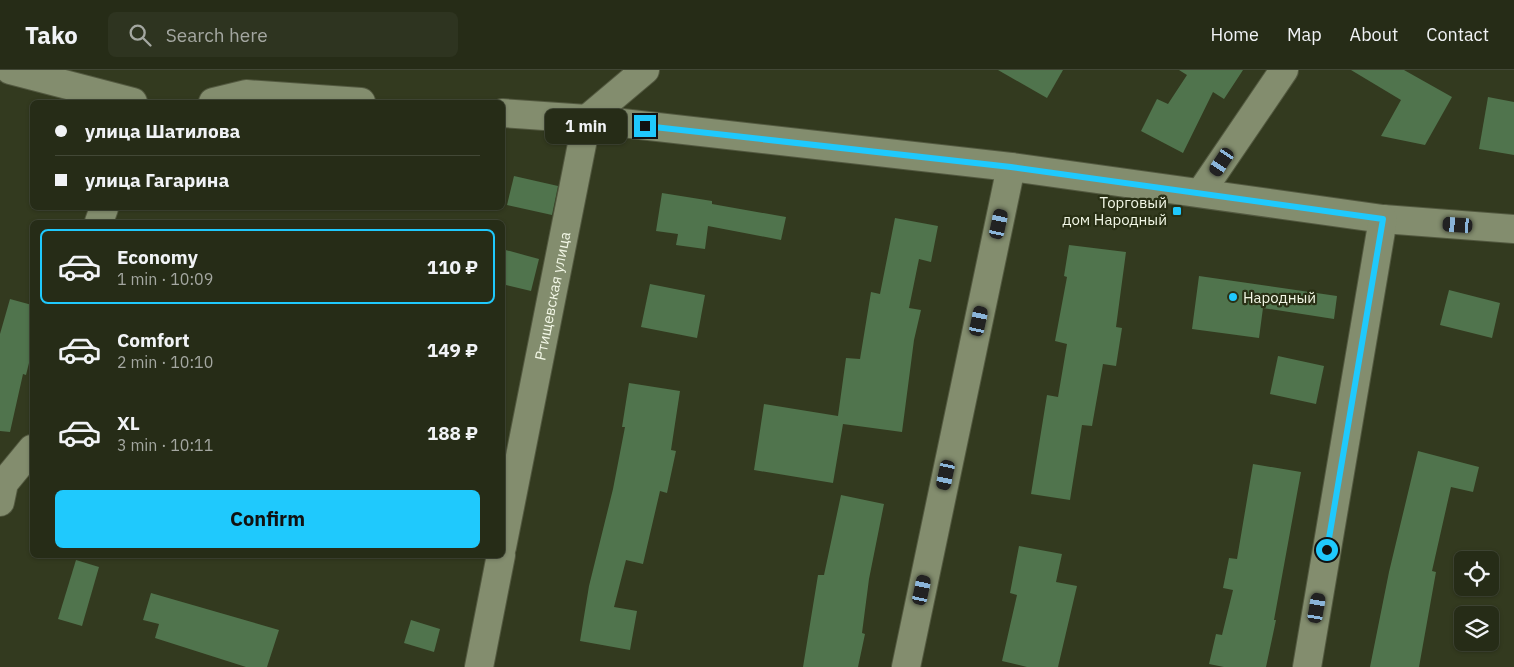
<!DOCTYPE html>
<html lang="en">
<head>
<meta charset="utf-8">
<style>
  body { margin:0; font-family:"IBM Plex Sans",sans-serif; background:#2e3420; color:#f1f3f6; height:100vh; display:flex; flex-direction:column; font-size:19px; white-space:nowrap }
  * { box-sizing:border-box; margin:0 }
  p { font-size:16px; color:#a4a7a1 }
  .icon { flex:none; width:28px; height:28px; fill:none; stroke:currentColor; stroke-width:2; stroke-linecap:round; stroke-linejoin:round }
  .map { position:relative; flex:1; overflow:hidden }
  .sheet { position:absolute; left:30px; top:150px; width:475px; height:338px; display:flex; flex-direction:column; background:#262c17; border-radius:8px; box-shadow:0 1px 4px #0004,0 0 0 1px #424836 }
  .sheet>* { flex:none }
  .guide { position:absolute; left:30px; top:30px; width:475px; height:110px; border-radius:8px; box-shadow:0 1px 4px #0004,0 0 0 1px #424836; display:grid; align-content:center; height:110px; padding:0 25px; background:#262c17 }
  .buttons { position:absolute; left:1454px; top:481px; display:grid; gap:10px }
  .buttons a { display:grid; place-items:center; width:45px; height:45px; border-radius:8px; background:#262c17; box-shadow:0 1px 4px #0004,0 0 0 1px #424836; font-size:25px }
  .end { position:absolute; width:22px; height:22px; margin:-11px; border:6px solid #1fc9fd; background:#111; box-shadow:0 0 0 2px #111 }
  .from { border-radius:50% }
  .bubble { position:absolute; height:35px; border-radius:8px; background:#262c17; box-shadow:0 1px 4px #0004,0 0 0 1px #424836; font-size:16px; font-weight:800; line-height:35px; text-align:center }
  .car { position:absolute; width:15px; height:30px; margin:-15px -8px; border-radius:6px; box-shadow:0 0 4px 1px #0007; background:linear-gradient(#222 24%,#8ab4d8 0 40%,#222 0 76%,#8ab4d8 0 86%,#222 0) }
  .guide b { display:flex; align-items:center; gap:18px; height:48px; font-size:19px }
  .guide b+b { border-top:1px solid #424836 }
  .guide i { width:12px; height:12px; background:#f1f3f6 }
  ul { padding:9px 0 0; list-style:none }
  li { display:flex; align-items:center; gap:15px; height:75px; margin:0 10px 8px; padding:0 15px; border:2px solid transparent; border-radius:8px }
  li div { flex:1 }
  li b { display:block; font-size:19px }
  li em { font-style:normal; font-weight:800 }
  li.current { border-color:#1fc9fd }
  li>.icon { width:45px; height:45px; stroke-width:1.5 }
  .primary-button { display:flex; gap:10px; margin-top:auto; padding:10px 25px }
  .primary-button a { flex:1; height:58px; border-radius:8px; background:#1fc9fd; color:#111; font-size:20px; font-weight:800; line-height:58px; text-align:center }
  header { display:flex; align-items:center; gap:30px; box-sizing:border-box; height:70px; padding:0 25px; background:#262c17; border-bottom:1px solid #424836 }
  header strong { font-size:24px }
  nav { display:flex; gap:28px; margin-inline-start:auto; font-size:18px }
  .search { width:350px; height:45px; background:#2e3420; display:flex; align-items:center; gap:12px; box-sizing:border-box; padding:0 18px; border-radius:8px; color:#a4a7a1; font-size:19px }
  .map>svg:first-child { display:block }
</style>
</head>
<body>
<header>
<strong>Tako</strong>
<div class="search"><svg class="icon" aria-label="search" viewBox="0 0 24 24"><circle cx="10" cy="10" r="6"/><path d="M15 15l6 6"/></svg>Search here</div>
<nav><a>Home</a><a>Map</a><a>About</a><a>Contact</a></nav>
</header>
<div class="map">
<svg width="1514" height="597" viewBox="0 0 1514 597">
  <rect width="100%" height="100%" fill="#333a1f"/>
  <g fill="#50744d">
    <polygon points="998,0 1063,0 1047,28"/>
    <polygon points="1179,0 1243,0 1224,29 1213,22 1183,83 1141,61 1157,29 1168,34 1187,5"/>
    <polygon points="1351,0 1404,0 1452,27 1425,75 1381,66 1401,30"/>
    <polygon points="1488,27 1514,32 1514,85 1479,79"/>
    <polygon points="514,106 558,116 552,145 507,135"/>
    <polygon points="662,123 712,131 712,134 786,147 781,170 708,156 705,179 676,175 678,164 656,161"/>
    <polygon points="895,148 938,156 931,192 919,189 909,238 921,240 914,270 902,362 843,354 833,413 754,400 764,334 838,346 846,288 860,289 871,222 880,224"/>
    <polygon points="1069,175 1126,182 1116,257 1122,258 1116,296 1103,294 1092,356 1082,355 1070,430 1031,424 1047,325 1058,327 1067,274 1055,271 1067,207 1064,206"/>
    <polygon points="502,179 539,189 531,221 502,214"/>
    <polygon points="1199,206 1337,226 1334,249 1263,238 1259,268 1192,259"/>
    <polygon points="650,214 705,225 697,268 641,257"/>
    <polygon points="1449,220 1500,233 1492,268 1440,255"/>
    <polygon points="10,229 32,235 32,281 26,305 23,304 10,362 0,361 0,264"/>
    <polygon points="1278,286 1324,296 1316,334 1270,324"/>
    <polygon points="629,313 680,321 671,380 676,381 667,423 660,421 643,494 626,490 614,537 637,541 630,580 580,571 589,516 613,419 625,357 622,357"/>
    <polygon points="1418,381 1479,397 1473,422 1451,417 1432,501 1436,502 1419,597 1370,597 1389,502"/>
    <polygon points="1253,394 1301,402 1274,550 1276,550 1266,597 1224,597 1209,594 1216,564 1222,565 1233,520 1223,518 1229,488 1237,489"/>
    <polygon points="841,425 884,434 869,509 862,563 865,564 858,597 803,597 818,505 824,505"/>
    <polygon points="1019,476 1062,484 1056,512 1077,516 1058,597 1027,597 1002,591 1017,525 1010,523"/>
    <polygon points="76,490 99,497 82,556 58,549"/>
    <polygon points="151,523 279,560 267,597 246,597 155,568 159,554 143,550"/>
    <polygon points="411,550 440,559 434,582 404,573"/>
  </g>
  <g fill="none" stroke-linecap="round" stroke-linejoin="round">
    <g stroke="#535940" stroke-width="30">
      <g id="minor">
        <polyline points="10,0 133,32"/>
        <polyline points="213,32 246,24 361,32"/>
        <polyline points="502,43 587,49 1011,97 1383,149 1514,159"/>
        <polyline points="1201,122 1284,0"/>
        <polyline points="99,152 104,138"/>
        <polyline points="0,432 4,413 32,379"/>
        <path id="s1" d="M 502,477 L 587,49 L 645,0"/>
        <polyline points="479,597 501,485"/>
        <polyline points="906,597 1011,97"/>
        <polyline points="1307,597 1383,149"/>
      </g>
    </g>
    <use href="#minor" stroke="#838d6e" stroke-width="28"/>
  </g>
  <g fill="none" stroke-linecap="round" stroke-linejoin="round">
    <polyline stroke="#1fc9fd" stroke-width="6" points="645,56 1011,97 1383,149 1327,480"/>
  </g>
  <g fill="#1fc9fd" stroke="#293015" stroke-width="2">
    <rect x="1172" y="136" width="10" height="10" rx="2.5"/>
    <circle cx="1233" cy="227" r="5"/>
  </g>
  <g text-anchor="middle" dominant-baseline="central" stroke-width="4.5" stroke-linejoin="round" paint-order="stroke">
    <g font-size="15" fill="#f2f7e6" stroke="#293015" text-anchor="end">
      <text x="1167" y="132">Торговый<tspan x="1167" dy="17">дом Народный</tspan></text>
      <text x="1243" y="227" text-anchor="start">Народный</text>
    </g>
    <g font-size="15" fill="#f2f7e6" stroke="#293015">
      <text stroke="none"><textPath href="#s1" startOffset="256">Ртищевская улица</textPath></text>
    </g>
  </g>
</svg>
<div class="buttons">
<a><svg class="icon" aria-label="locate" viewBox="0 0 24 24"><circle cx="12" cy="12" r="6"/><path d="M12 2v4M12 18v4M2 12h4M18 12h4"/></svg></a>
<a><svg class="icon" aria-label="layers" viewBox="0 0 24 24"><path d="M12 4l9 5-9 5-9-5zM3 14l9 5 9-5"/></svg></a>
</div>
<i class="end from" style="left:1327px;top:480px"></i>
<i class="end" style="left:645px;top:56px"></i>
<div class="bubble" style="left:545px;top:39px;width:82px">1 min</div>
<i class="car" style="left:1222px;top:92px;rotate:214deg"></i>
<i class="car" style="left:999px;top:154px;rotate:12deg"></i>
<i class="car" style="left:1458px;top:155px;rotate:274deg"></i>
<i class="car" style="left:979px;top:251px;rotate:12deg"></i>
<i class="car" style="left:946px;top:405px;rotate:192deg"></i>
<i class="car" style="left:922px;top:520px;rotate:12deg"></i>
<i class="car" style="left:1317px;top:538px;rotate:10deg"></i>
<div class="guide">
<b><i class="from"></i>улица Шатилова</b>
<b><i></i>улица Гагарина</b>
</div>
<section class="sheet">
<ul>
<li class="current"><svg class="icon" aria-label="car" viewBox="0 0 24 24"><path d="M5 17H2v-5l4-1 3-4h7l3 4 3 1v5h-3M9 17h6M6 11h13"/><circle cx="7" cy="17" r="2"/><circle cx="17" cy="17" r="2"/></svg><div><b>Economy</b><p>1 min · 10:09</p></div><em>110 ₽</em></li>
<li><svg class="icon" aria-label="car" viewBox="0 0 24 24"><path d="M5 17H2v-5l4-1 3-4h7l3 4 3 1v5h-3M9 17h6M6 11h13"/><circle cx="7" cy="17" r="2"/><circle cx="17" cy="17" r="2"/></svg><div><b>Comfort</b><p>2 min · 10:10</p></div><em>149 ₽</em></li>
<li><svg class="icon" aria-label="car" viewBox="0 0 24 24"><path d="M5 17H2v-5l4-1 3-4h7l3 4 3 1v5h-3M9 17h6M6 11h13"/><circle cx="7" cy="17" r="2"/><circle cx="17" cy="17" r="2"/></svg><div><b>XL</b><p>3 min · 10:11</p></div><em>188 ₽</em></li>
</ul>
<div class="primary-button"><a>Confirm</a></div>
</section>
</div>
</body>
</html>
